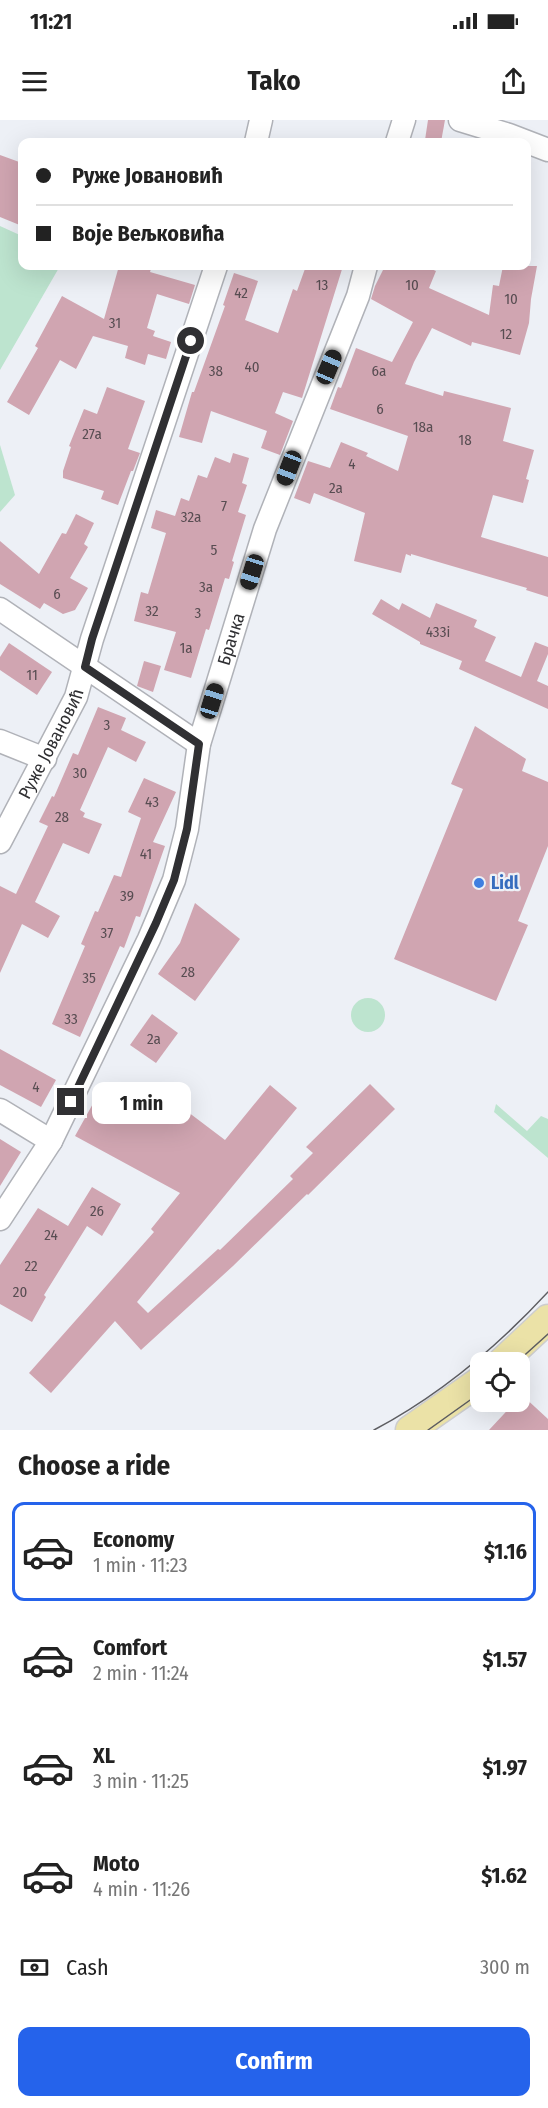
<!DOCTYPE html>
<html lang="en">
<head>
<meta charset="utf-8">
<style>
  body { margin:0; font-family:"Fira Sans Condensed",sans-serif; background:#f6f6f6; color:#222; height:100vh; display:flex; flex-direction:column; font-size:22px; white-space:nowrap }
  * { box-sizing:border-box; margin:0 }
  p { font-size:20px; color:#767676 }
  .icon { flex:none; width:33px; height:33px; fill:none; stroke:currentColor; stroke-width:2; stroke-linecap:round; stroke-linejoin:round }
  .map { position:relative; height:1310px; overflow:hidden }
  .details { display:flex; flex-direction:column; background:#fff; flex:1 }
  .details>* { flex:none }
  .banner { position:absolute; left:18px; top:18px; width:513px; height:132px; border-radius:12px; box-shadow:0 6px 24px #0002; display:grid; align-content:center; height:132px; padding:0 18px; background:#fff }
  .controls { position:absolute; left:470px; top:1232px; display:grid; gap:12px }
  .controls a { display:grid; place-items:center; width:60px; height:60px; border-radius:12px; background:#fff; box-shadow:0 6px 24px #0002; font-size:30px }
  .end { position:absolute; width:27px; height:27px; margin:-14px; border:8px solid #303033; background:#fff; box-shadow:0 0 0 3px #fff }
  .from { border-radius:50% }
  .bubble { position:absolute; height:42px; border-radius:12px; background:#fff; box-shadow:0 6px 24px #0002; font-size:20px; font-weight:700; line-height:42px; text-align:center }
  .car { position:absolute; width:18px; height:36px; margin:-18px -9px; border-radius:8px; box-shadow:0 0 4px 2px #0007; background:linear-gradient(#222 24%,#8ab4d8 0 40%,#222 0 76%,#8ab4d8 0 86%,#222 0) }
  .banner b { display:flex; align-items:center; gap:21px; height:57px; font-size:22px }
  .banner b+b { border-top:2px solid #e0e0e0 }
  .banner i { width:15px; height:15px; background:#222 }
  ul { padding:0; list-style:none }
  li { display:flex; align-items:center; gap:18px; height:99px; margin:0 12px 9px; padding:0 6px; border:3px solid transparent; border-radius:12px }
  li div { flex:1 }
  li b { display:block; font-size:22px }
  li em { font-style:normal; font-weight:700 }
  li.selected { border-color:#2563eb }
  li>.icon { width:54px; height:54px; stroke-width:1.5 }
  h2 { padding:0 18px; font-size:27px; line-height:72px }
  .pay { display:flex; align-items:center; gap:15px; height:66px; padding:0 18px; font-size:22px }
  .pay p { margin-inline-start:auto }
  .cta { display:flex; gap:12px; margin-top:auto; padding:12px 18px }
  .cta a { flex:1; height:69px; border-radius:12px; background:#2563eb; color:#fff; font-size:24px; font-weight:700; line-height:69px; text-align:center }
  .status { display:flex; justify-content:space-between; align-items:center; height:42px; padding:0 30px; background:#fff; direction:ltr }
  .status svg { height:16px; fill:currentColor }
  header { display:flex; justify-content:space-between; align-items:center; height:78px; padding:0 18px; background:#fff; font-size:27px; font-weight:700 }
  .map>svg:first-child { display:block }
</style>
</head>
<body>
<div class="status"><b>11:21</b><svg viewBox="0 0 49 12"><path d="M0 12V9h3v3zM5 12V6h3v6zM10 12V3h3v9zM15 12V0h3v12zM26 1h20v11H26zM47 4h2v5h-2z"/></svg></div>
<header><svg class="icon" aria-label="menu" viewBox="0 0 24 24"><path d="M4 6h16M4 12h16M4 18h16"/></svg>Tako<svg class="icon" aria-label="share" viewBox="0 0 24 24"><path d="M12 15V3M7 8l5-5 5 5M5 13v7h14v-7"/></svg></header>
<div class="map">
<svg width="548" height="1310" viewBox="0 0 548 1310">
  <rect width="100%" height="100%" fill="#edf0f6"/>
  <g fill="#bde4cf">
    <polygon points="0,106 22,116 22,146 60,146 0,250"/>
    <polygon points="0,325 15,375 0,392"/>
    <circle cx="368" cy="895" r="17"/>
    <polygon points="496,984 527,1011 541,996 548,999 548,1038 494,992"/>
  </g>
  <g fill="#d0a5b1">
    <polygon points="428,0 445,0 441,22 425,20"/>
    <polygon points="0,35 22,43 22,106 0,97"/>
    <polygon points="119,146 139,146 151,149 150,152 195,165 189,184 157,174 147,208 155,211 153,216 171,222 166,239 148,234 145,245 125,238 128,226 93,216 76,249 60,240 29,295 7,282 38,228 35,226 62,176 104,199"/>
    <polygon points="306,146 343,146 302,278 283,272 275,293 293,301 280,335 261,328 267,311 211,291 202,323 179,317 192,272 194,272 225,186 223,185 234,153 258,161 245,200 278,213 293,169 297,171"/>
    <polygon points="385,146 424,146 436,151 429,168 489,195 493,165 499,166 503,146 537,146 531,179 529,203 520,235 472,222 471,226 432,208 414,242 405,264 443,276 444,271 511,288 503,321 534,330 526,359 529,360 523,383 493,375 481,417 548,437 548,477 526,470 527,468 411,434 411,436 406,434 401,453 354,441 365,393 314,373 310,384 294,378 308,341 330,348 341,322 368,333 366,336 398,351 408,316 330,289 338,267 341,268 356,228 392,242 413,202 371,179 375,166"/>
    <polygon points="107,267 145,281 128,329 140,333 133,351 131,351 118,385 101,379 104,371 63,358 63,351 71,327 69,326 84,289 97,294"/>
    <polygon points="233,333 249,338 242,363 247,365 238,392 246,395 232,441 234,442 229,459 225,458 209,510 206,509 191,558 164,550 176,512 134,501 141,472 148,474 166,413 151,408 156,390 175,396 181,378 189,381 198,355 207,358 215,337 230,343"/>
    <polygon points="76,394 94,403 84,424 88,427 70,458 88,468 75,490 63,494 44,483 40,489 0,464 0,421 39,454 62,413 66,414"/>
    <polygon points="381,479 399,490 402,483 430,498 436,483 477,500 474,507 496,517 485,541 521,557 535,522 548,527 548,534 537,561 548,566 548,589 459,549 462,541 420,524 420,522 372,494"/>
    <polygon points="9,523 52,552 37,575 0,550 0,537"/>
    <polygon points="144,541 161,546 153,572 137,566"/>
    <polygon points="98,587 126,598 121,610 146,622 136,642 108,627 80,690 85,693 83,697 102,704 89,734 63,723 35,782 60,796 48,818 22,804 0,853 0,766 16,774 48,706 39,702 52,676 54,677 73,633 78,635"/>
    <polygon points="475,606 526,639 522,651 548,662 548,726 518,801 528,805 496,881 394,839 463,669 451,664"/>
    <polygon points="144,658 176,672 153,722 165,726 140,797 136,796 124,828 120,826 80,917 52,904 85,826 81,824 95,791 98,792 114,755 121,757 141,698 128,692"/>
    <polygon points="195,783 240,819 195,881 158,854 180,823"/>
    <polygon points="152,894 178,913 156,943 130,925"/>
    <polygon points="0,929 56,960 41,987 0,965"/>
    <polygon points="151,964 225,1020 270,965 297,988 137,1182 148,1193 218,1129 220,1130 293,1059 290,1056 313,1033 306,1027 370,964 395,989 308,1075 307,1074 233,1146 141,1230 115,1201 51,1273 29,1253 154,1112 151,1109 180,1073 75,1016 100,971 133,989"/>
    <polygon points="0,1019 21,1032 0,1066"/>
    <polygon points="92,1067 121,1084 102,1116 87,1106 44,1175 46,1177 32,1202 0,1184 0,1145 38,1088 68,1106"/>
    <polygon points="522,1275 548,1299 548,1310 489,1310 516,1281 519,1281"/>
  </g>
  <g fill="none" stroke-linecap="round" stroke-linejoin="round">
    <g stroke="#b0b2b8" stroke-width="25">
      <g id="minor">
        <polyline points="460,0 509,15 548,30"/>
        <polyline points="256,22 261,0"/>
        <polyline points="397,22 404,0"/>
        <polyline points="0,489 199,624"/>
        <polyline points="0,621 45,639"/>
        <path id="s1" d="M 0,722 L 76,577 L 92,519 L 216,146"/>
        <polyline points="0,990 51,1021"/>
        <path id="s2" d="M 0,1099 L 51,1021 L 149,819 L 174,760 L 187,709 L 199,624 L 265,409 L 358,176 L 366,146"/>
      </g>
    </g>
    <g stroke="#cdcdce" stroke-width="31">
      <g id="major">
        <polyline points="502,1242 548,1199"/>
        <polyline points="410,1310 480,1261"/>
      </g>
    </g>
    <use href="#minor" stroke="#fff" stroke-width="22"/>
    <use href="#major" stroke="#ebe2a7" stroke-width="28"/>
    <g stroke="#5d5d61" stroke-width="1.5">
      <polyline points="517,1242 548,1214"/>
      <path d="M 374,1310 C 440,1275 498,1226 548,1172"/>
      <polyline points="428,1310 480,1273"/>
    </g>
  </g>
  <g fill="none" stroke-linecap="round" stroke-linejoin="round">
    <polyline stroke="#303033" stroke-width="8" points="71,982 156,803 174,760 187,709 199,624 85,547 92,519 191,221"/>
  </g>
  <circle fill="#3f7fe0" stroke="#edf0f6" stroke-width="2" cx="479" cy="763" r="6"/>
  <g text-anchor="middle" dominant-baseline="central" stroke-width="4.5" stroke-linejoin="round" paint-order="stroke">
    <g font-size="15" fill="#584d52">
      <text x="322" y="165">13</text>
      <text x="412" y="165">10</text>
      <text x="241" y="173">42</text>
      <text x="511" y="179">10</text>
      <text x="115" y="203">31</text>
      <text x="506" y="214">12</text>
      <text x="252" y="247">40</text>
      <text x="216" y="251">38</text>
      <text x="379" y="251">6a</text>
      <text x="380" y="289">6</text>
      <text x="423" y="307">18a</text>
      <text x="92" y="314">27a</text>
      <text x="465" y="320">18</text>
      <text x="352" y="344">4</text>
      <text x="336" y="368">2a</text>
      <text x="224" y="386">7</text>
      <text x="191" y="397">32a</text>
      <text x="214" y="430">5</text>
      <text x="206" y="467">3a</text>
      <text x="57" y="474">6</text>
      <text x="152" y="491">32</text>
      <text x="198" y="493">3</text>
      <text x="438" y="512">433i</text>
      <text x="186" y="528">1a</text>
      <text x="32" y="555">11</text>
      <text x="107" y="605">3</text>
      <text x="80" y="653">30</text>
      <text x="152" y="682">43</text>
      <text x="62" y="697">28</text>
      <text x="146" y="734">41</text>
      <text x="127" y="776">39</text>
      <text x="107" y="813">37</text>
      <text x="188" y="852">28</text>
      <text x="89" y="858">35</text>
      <text x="71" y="899">33</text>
      <text x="154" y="919">2a</text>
      <text x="36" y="967">4</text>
      <text x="97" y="1091">26</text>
      <text x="51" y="1115">24</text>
      <text x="31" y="1146">22</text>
      <text x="20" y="1172">20</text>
    </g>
    <g font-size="18" fill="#303033" stroke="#edf0f6">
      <text stroke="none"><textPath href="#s2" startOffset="630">Брачка</textPath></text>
      <text stroke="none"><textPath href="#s1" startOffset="111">Руже Јовановић</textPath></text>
    </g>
    <g font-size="18" font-weight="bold" fill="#366cbe" stroke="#edf0f6" text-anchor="start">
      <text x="491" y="763">Lidl</text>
    </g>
  </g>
</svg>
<div class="controls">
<a><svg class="icon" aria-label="locate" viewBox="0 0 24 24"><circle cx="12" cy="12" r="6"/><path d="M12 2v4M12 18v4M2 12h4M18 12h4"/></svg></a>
</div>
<i class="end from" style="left:191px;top:221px"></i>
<i class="end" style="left:71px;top:982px"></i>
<div class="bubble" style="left:92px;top:962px;width:99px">1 min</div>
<i class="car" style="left:329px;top:247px;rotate:23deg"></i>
<i class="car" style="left:289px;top:348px;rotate:201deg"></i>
<i class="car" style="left:252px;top:452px;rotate:197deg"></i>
<i class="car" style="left:212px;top:581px;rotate:17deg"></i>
<div class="banner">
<b><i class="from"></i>Руже Јовановић</b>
<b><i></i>Воје Вељковића</b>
</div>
</div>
<section class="details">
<h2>Choose a ride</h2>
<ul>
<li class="selected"><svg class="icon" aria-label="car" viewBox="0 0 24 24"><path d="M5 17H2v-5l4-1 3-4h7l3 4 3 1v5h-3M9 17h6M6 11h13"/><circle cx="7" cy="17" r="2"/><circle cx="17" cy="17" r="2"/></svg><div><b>Economy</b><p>1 min · 11:23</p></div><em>$1.16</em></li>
<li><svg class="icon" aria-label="car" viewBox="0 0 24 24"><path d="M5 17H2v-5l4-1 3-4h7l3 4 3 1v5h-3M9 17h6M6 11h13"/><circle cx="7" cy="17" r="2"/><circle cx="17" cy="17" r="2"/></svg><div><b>Comfort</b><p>2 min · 11:24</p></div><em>$1.57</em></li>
<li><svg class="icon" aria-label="car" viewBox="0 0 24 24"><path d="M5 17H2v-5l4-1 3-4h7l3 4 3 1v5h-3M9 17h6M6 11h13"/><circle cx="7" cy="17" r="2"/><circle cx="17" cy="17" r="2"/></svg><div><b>XL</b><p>3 min · 11:25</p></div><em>$1.97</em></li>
<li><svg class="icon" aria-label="car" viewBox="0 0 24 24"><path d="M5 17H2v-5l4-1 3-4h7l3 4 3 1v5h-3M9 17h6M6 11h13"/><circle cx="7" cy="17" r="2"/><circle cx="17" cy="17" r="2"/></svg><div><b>Moto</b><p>4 min · 11:26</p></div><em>$1.62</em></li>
</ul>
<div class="pay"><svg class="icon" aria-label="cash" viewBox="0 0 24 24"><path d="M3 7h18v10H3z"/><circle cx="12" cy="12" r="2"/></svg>Cash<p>300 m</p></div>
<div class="cta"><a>Confirm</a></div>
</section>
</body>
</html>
